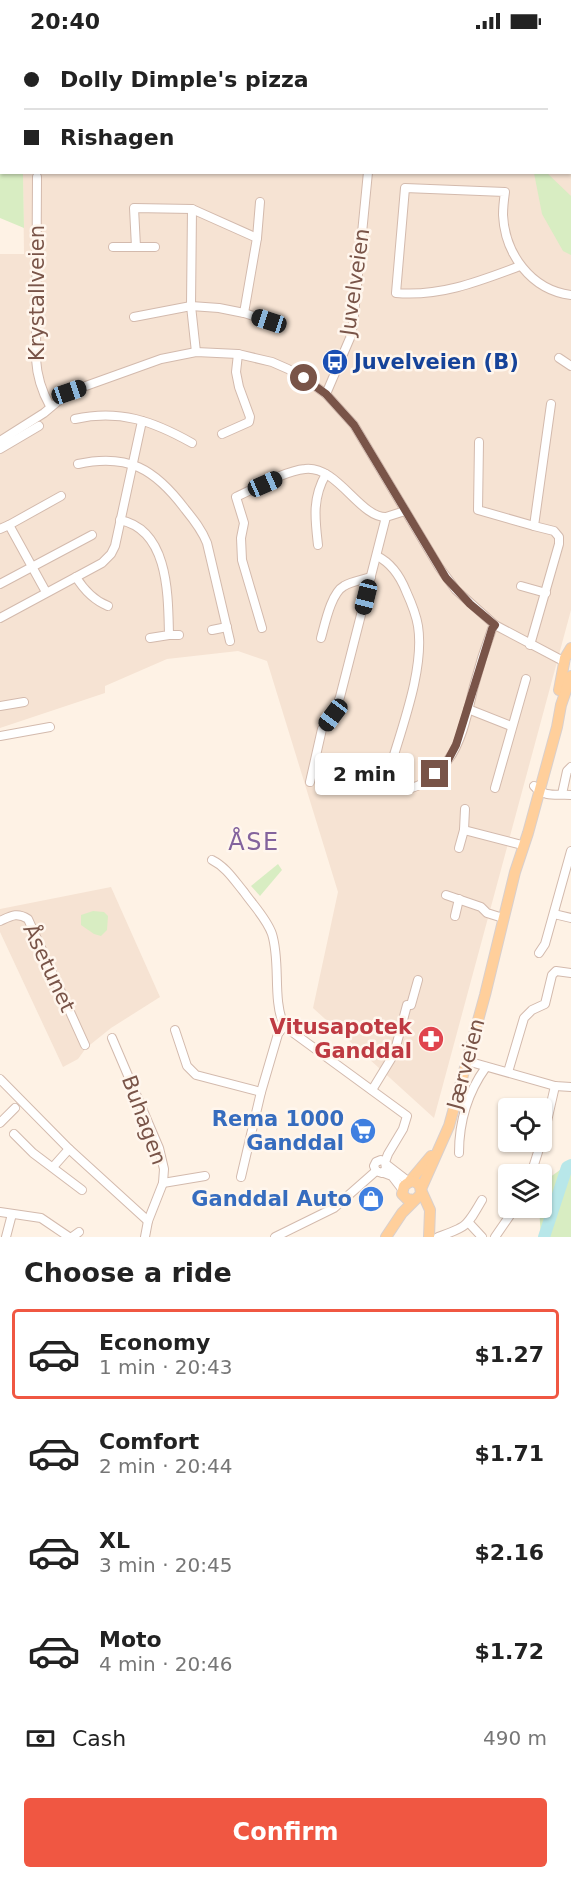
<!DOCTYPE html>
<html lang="en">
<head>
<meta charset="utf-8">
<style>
  body { margin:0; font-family:"DejaVu Sans",sans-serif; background:#f2f2f2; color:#222; height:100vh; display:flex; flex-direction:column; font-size:22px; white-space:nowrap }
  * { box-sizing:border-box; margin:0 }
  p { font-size:20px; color:#767676 }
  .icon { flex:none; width:33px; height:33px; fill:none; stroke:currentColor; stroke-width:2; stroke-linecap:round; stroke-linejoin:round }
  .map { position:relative; height:1195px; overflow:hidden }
  .details { display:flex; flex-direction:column; background:#fff; flex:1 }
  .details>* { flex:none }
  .hud { position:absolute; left:0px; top:0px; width:572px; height:132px; box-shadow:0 2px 4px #0004; display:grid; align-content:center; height:132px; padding:0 24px; background:#fff }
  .tools { position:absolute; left:498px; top:1056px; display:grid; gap:12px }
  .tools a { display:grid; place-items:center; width:54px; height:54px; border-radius:6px; background:#fff; box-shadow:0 2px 4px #0004; font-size:30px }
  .end { position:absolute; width:27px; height:27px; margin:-14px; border:8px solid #795448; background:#fff; box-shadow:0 0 0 3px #fff }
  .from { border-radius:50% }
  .bubble { position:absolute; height:42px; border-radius:6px; background:#fff; box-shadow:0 2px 4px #0004; font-size:20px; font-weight:600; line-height:42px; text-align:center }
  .car { position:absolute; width:18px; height:36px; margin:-18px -9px; border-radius:8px; box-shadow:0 0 4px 2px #0007; background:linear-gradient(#222 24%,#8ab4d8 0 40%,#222 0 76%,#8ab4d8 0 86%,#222 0) }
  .hud b { display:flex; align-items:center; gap:21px; height:57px; font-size:22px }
  .hud b+b { border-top:2px solid #e0e0e0 }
  .hud i { width:15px; height:15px; background:#222 }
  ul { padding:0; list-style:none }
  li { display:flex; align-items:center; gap:18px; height:90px; margin:0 12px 9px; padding:0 12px; border:3px solid transparent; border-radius:6px }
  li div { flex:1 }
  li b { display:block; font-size:22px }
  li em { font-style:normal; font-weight:600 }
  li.on { border-color:#f05742 }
  li>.icon { width:54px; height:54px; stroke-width:1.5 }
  h2 { padding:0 24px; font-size:27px; line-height:72px }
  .pay { display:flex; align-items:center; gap:15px; height:66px; padding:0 24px; font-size:22px }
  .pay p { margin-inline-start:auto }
  .primary-button { display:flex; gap:12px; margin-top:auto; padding:12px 24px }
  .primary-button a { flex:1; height:69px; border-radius:6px; background:#f05742; color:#fff; font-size:24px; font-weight:600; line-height:69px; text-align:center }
  .status { display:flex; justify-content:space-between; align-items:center; height:42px; padding:0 30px; background:#fff; direction:ltr }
  .status svg { height:16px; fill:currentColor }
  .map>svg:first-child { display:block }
</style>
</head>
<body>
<div class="status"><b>20:40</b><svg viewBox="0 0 49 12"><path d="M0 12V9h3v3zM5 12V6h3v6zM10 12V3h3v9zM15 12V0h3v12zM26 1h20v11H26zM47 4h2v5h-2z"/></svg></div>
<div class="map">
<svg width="571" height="1195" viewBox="0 0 571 1195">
  <rect width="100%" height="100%" fill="#fef2e5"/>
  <g fill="#f6e3d3">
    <polygon points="42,0 571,0 571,568 434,1076 313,966 338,850 267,619 238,609 167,617 105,644 105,651 0,686 0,212 24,212 23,132 570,130 570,2"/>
    <polygon points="111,845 160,955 111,986 86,1006 78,1017 63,1025 0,890 0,867"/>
  </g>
  <g fill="#d8edc2">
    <polygon points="0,0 42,1 2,2 2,130 98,131 23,132 24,186 0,176"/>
    <polygon points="534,131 547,131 571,154 571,213 563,209 542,172"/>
    <polygon points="278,822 282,828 260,854 251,844"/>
    <polygon points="93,869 104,870 108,874 107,888 101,894 94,892 81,883 81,873"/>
    <polygon points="571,1120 571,1195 541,1195 539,1166 542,1166 542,1141"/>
  </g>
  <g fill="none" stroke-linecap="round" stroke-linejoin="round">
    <polyline stroke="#b8e7e9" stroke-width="12" points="544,1195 567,1125 571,1123"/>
    <g stroke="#d3baad" stroke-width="10">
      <g id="minor">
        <polyline points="87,0 87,2"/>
        <polyline points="149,0 149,2"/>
        <polyline points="212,0 212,2"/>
        <polyline points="330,0 330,2"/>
        <polyline points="368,0 369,2"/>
        <polyline points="409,0 410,2"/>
        <polyline points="273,2 273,0"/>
        <polyline points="537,2 538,0"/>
        <polyline points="570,6 571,5"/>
        <polyline points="570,12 571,12"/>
        <polyline points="570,39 571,39"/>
        <polyline points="570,78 571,78"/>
        <polyline points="570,113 571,115"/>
        <path d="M 37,135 L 36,317 C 37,335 41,348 50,364"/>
        <polyline points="192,167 191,264 196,310"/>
        <polyline points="257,196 260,160"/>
        <polyline points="113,205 155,205"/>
        <path d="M 520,224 C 480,239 440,255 396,251 L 405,146 L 505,150 C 504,157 503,166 503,173 C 505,212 531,248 571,253"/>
        <polyline points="244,271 269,279"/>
        <polyline points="134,275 191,264 219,266 244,271 257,196 192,167 134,166 136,205"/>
        <polyline points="559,316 571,324"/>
        <polyline points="326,352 350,296 353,283 368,130"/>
        <path d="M 75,377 C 119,367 153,379 192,401"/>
        <polyline points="222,392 249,380 250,375 239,345 236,330 238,312"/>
        <polyline points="0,399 44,371 69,350 161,317 196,310 238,312 272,320 288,327 304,336 326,352 354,383 439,525 456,548 495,583 565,620"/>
        <polyline points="479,400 478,468 534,484"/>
        <polyline points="0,407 39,384"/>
        <path d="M 78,422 C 128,411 155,427 185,467 C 194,478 202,488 207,501 L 230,599"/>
        <path d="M 120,478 C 169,488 168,553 169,593 L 150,596"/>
        <polyline points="9,483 61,454"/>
        <polyline points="0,487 9,483 46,550"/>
        <path d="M 318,503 C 315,477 312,456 326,432"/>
        <path d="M 377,514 C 391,521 400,534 406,549 C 411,560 416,572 418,584 C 425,628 400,690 388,733 L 390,745 C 412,754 436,735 448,718 C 463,698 468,668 474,644 C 479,625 485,606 492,587 L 495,583"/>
        <path d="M 76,535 C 84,548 93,558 108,564"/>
        <polyline points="0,542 92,493"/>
        <polyline points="521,544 546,551"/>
        <polyline points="0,576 102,521 111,512 115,504 142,379"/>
        <path d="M 262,586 L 242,518 L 241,496 L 244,481 L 236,455 C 256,446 284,429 305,427 C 337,423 360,476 386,475"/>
        <polyline points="212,588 227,585"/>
        <polyline points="169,593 179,593"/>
        <path d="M 321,596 C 325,582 331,551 344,544 C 352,539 362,538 371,535"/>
        <polyline points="530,603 559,502 559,495 554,489 534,484 551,362"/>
        <polyline points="0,664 24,660"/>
        <polyline points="468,667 511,684"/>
        <polyline points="0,694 50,685"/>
        <polyline points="310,740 322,687 333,673 340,655 386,475 405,469"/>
        <path d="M 534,744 C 544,756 557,752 571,753"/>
        <polyline points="495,746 526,637"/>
        <polyline points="562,752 567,729 571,725"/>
        <polyline points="464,788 522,803"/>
        <polyline points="459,806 464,788 465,767"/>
        <path d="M 212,818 C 226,825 234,838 244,850 C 253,863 267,877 272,892 C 281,921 272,956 284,984 L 407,1074 L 403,1087 L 388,1112 L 385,1120 L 386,1127 L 382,1131 L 376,1129 L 374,1124 L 376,1120 L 381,1118 L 385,1120"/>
        <polyline points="446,853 481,865 487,871 503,876"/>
        <polyline points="554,872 571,876"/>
        <polyline points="455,874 459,857"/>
        <path d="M 0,879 C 11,874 17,870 28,877 L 85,1003"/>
        <polyline points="539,911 545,902 571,809"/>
        <polyline points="175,988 187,1024 196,1033 261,1050"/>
        <polyline points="112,996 159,1106 164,1127 163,1141 148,1179 145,1195"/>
        <polyline points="467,1019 555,1044 571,1045"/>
        <polyline points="508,1030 524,976 532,968 545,962 552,933 556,929 571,931"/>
        <polyline points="0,1037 69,1107 148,1179"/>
        <polyline points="372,1048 394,1012 407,963 411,963 418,938"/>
        <polyline points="0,1081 15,1066"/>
        <polyline points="14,1092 33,1111 82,1148"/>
        <path d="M 459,1111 C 459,1080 468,1050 486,1025"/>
        <polyline points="387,1123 409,1140"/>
        <polyline points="53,1125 69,1107"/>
        <polyline points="384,1131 392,1134 402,1147"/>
        <polyline points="531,1132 545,1088 555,1044"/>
        <polyline points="241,1135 261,1050 278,992 284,984"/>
        <polyline points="163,1141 205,1134"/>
        <polyline points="0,1170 41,1176 69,1195"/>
        <polyline points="469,1181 482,1195"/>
        <polyline points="6,1195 12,1172"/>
        <polyline points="72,1195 79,1190"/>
        <polyline points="275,1195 334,1166 376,1129"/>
        <path d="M 438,1195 C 467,1185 467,1184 482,1158"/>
        <polyline points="495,1195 515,1166"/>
      </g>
    </g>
    <g stroke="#d9cfcc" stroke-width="12">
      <g id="major">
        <polyline points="559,648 565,616 571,606"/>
        <polyline points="410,1139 431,1114"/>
        <polyline points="421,1147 449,1084 485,953 515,830 528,791 557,685 561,663 571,634"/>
        <polyline points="421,1148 430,1168 429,1195"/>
        <path d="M 386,1195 L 402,1171 L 421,1152 L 420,1144 C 414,1137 410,1139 404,1144 L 402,1152 L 407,1157 L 414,1158"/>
      </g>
    </g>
    <use href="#minor" stroke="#fff" stroke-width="8"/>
    <use href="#major" stroke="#ffcf9b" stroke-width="10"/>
  </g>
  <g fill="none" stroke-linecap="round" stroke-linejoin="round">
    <polyline stroke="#795448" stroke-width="8" points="304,336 326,352 354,383 446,536 470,562 495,583 492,587 456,703 448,718 435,732"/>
  </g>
  <defs>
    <g id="bus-disc" transform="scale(1.35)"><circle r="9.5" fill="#1a4fb4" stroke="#fff6ed"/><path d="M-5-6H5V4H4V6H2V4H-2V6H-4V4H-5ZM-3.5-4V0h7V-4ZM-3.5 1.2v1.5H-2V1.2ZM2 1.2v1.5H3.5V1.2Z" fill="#fff"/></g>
    <g id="pharmacy-disc" transform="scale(1.35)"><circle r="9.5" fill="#e0444e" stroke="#fff6ed"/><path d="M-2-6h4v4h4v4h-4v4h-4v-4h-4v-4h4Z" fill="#fff"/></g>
    <g id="supermarket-disc" transform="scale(1.35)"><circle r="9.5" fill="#3f7fe0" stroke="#fff6ed"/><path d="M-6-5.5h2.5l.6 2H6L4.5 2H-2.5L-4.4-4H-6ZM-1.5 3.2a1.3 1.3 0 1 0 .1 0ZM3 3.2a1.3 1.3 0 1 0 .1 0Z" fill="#fff"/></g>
    <g id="shop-disc" transform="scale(1.35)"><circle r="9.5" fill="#3f7fe0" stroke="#fff6ed"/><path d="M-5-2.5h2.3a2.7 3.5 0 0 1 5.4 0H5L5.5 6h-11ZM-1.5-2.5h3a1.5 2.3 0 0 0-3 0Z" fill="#fff"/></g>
  </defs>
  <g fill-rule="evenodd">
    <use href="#bus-disc" x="335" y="320"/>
    <use href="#pharmacy-disc" x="431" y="997"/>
    <use href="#supermarket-disc" x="363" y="1089"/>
    <use href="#shop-disc" x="371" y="1157"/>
  </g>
  <g text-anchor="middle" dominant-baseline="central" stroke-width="5" stroke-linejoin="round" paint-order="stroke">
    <g font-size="21" fill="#795448" stroke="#fff6ed">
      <text transform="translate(355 240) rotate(-82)">Juvelveien</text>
      <text transform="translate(37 251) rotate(-90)">Krystallveien</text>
      <text transform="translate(49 926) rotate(65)">Åsetunet</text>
      <text transform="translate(466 1022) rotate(-75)">Jærveien</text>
      <text transform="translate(144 1078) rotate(70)">Buhagen</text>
    </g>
    <g font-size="21" font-weight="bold" fill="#164399" stroke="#fff6ed" text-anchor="start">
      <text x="354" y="320">Juvelveien (B)</text>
    </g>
    <g font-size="21" font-weight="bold" fill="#be3a42" stroke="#fff6ed" text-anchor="end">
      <text x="412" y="985">Vitusapotek<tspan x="412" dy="24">Ganddal</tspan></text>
    </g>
    <g font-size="21" font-weight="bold" fill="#366cbe" stroke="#fff6ed" text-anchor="end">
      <text x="344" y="1077">Rema 1000<tspan x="344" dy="24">Ganddal</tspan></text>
      <text x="352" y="1157">Ganddal Auto</text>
    </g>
    <g font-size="24" letter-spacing="1.5" fill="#83639d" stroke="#fff6ed">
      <text x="254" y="800">ÅSE</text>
    </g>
  </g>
</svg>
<div class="tools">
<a><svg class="icon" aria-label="locate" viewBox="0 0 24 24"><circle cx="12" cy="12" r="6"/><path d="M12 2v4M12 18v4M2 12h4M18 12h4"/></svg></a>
<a><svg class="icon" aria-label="layers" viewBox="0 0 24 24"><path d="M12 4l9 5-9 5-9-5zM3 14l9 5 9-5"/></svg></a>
</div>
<i class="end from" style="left:304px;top:336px"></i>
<i class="end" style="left:435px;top:732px"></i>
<div class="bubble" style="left:315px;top:711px;width:99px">2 min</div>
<i class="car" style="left:269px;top:279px;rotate:288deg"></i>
<i class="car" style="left:69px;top:350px;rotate:71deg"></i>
<i class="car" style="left:265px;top:442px;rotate:66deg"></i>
<i class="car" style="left:366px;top:555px;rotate:194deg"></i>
<i class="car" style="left:333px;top:673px;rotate:217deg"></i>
<div class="hud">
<b><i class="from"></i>Dolly Dimple's pizza</b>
<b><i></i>Rishagen</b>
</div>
</div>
<section class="details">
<h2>Choose a ride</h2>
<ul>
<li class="on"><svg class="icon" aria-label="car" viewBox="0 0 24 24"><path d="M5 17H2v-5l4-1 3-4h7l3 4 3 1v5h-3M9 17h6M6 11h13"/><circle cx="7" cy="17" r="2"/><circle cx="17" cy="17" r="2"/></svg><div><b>Economy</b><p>1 min · 20:43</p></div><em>$1.27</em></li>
<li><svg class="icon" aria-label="car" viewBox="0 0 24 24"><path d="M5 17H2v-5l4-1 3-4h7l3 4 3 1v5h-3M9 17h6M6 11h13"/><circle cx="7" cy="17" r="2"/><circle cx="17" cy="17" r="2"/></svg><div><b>Comfort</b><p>2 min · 20:44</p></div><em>$1.71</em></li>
<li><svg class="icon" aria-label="car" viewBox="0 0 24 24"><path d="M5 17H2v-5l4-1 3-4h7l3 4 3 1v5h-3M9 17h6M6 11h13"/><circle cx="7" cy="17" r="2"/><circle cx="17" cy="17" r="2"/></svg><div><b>XL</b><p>3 min · 20:45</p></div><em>$2.16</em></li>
<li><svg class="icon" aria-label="car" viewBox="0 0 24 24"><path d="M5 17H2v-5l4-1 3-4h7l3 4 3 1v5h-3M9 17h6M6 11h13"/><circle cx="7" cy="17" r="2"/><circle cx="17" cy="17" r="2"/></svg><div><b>Moto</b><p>4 min · 20:46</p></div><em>$1.72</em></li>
</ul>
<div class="pay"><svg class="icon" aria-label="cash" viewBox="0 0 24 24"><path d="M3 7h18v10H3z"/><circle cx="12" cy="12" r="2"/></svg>Cash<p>490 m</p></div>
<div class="primary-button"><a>Confirm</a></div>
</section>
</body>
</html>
